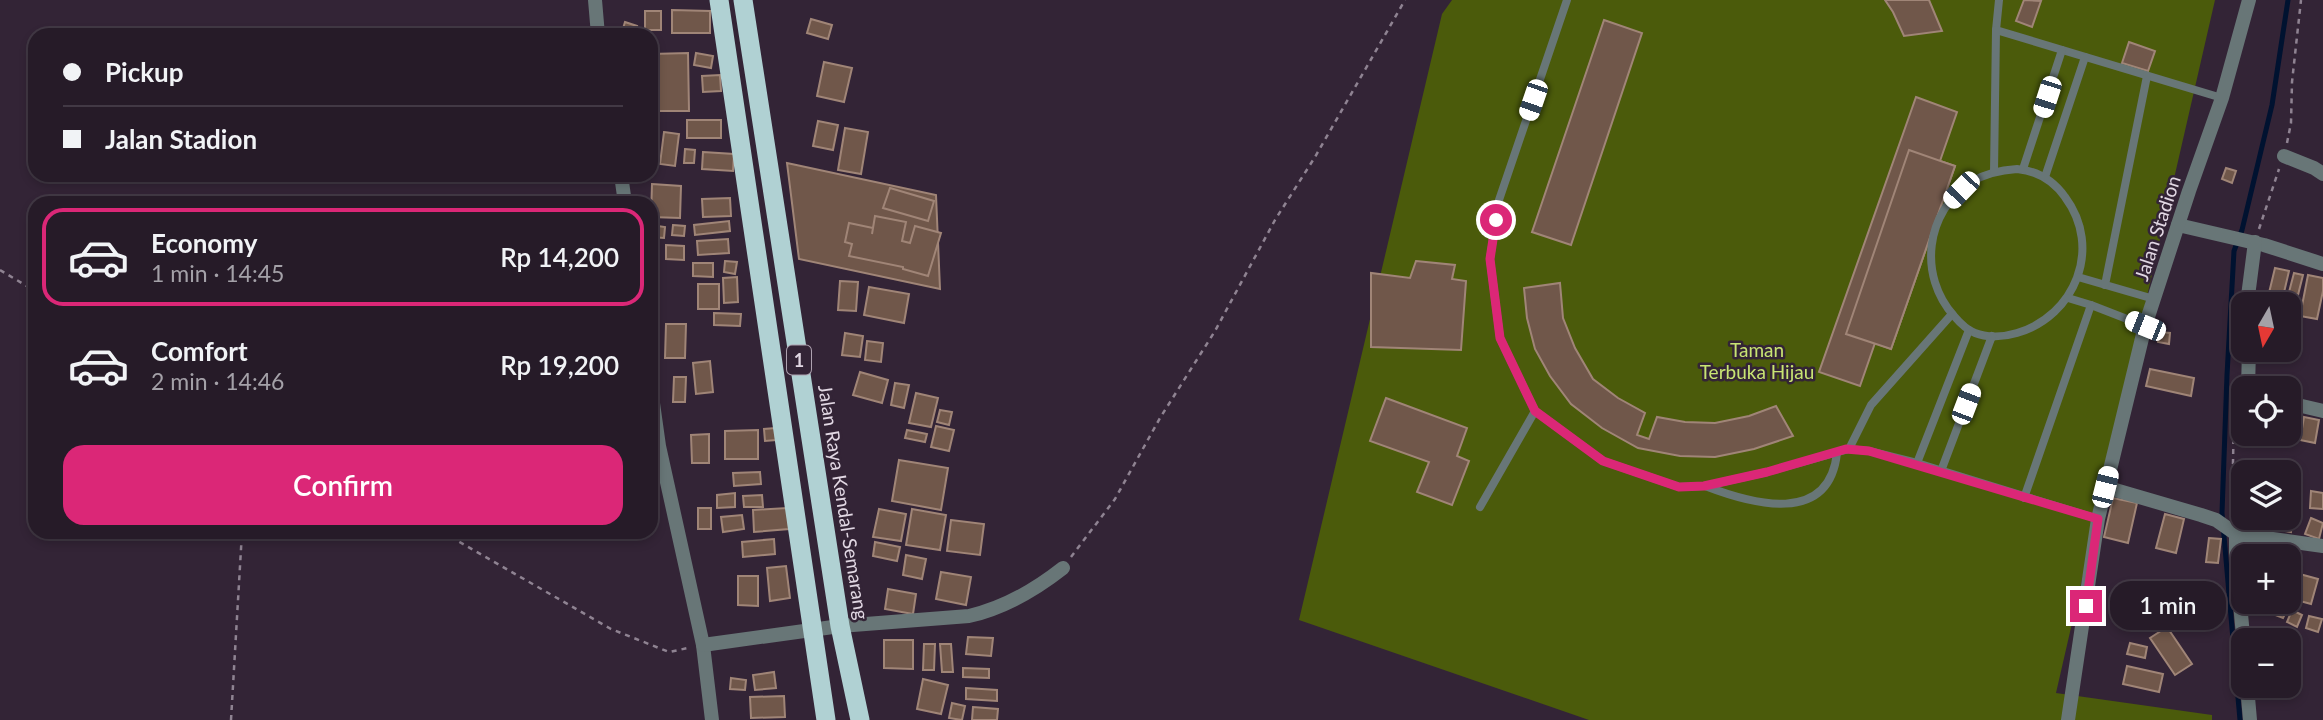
<!DOCTYPE html>
<html lang="en">
<head>
<meta charset="utf-8">
<style>
  body { margin:0; font-family:Lato,sans-serif; background:#2e2430; color:#f1f3f6; height:100vh; display:flex; flex-direction:column; font-size:26px; white-space:nowrap }
  * { box-sizing:border-box; margin:0 }
  p { font-size:23px; color:#a4a1a8 }
  .icon { flex:none; width:38px; height:38px; fill:none; stroke:currentColor; stroke-width:2; stroke-linecap:round; stroke-linejoin:round }
  .map { position:relative; flex:1; overflow:hidden }
  .drawer { position:absolute; left:28px; top:196px; width:630px; height:343px; display:flex; flex-direction:column; background:#261b28; border-radius:21px; box-shadow:0 4px 10px #0003,0 0 0 2px #423945 }
  .drawer>* { flex:none }
  .banner { position:absolute; left:28px; top:28px; width:630px; height:154px; border-radius:21px; box-shadow:0 4px 10px #0003,0 0 0 2px #423945; display:grid; align-content:center; height:154px; padding:0 35px; background:#261b28 }
  .needle { width:46px; rotate:189deg }
  .controls { position:absolute; left:2231px; top:292px; display:grid; gap:14px }
  .controls a { display:grid; place-items:center; width:70px; height:70px; border-radius:14px; background:#261b28; box-shadow:0 4px 10px #0003,0 0 0 2px #423945; font-size:35px }
  .end { position:absolute; width:32px; height:32px; margin:-16px; border:9px solid #db2777; background:#fff; box-shadow:0 0 0 4px #fff }
  .from { border-radius:50% }
  .bubble { position:absolute; height:49px; border-radius:21px; background:#261b28; box-shadow:0 4px 10px #0003,0 0 0 2px #423945; font-size:23px; font-weight:600; line-height:49px; text-align:center }
  .car { position:absolute; width:21px; height:42px; margin:-21px -10px; border-radius:9px; box-shadow:0 0 5px 2px #0007; background:linear-gradient(#fff 24%,#345 0 40%,#fff 0 76%,#345 0 86%,#fff 0) }
  .banner b { display:flex; align-items:center; gap:24px; height:66px; font-size:26px }
  .banner b+b { border-top:2px solid #423945 }
  .banner i { width:18px; height:18px; background:#f1f3f6 }
  ul { padding:12px 0 0; list-style:none }
  li { display:flex; align-items:center; gap:21px; height:98px; margin:0 14px 10px; padding:0 21px; border:4px solid transparent; border-radius:21px }
  li div { flex:1 }
  li b { display:block; font-size:26px }
  li em { font-style:normal; font-weight:600 }
  li.on { border-color:#db2777 }
  li>.icon { width:63px; height:63px; stroke-width:1.5 }
  .action { display:flex; gap:14px; margin-top:auto; padding:14px 35px }
  .action a { flex:1; height:80px; border-radius:21px; background:#db2777; color:#fff; font-size:28px; font-weight:600; line-height:80px; text-align:center }
  .map>svg:first-child { display:block }
</style>
</head>
<body>
<div class="map">
<svg width="2323" height="720" viewBox="0 0 2323 720">
  <rect width="100%" height="100%" fill="#332436"/>
  <polygon fill="#4b5b0b" points="1452,0 2215,0 2056,693 2212,715 2212,720 1589,720 1299,620 1442,14"/>
  <g fill="none" stroke-linecap="round" stroke-linejoin="round">
    <polyline stroke="#001230" stroke-width="5" points="2240,720 2222,513 2227,375 2234,251 2242,230 2272,105 2288,0"/>
  </g>
  <g fill="#70574a" stroke="#a08577" stroke-width="2">
    <polygon points="1885,0 1929,0 1942,31 1904,36 1893,12"/>
    <polygon points="2024,0 2041,1 2032,27 2016,21"/>
    <polygon points="672,10 710,11 710,33 672,33"/>
    <rect x="645" y="11" width="16" height="19"/>
    <polygon points="811,19 832,25 828,39 807,33"/>
    <polygon points="1604,20 1642,33 1571,245 1532,232"/>
    <polygon points="625,22 637,26 634,35 621,35"/>
    <polygon points="2129,42 2155,51 2148,71 2122,63"/>
    <polygon points="688,53 689,111 651,111 651,54"/>
    <polygon points="696,53 713,56 711,68 694,65"/>
    <polygon points="824,62 852,68 844,102 817,96"/>
    <polygon points="720,75 721,91 703,92 702,76"/>
    <polygon points="1916,97 1957,112 1940,161 1955,166 1891,349 1875,343 1860,386 1819,372"/>
    <rect x="687" y="120" width="34" height="18"/>
    <polygon points="818,121 838,125 833,150 813,146"/>
    <polygon points="845,128 868,132 861,174 838,170"/>
    <polygon points="664,132 679,134 675,166 660,164"/>
    <polygon points="685,149 695,150 694,163 684,163"/>
    <polygon points="1909,150 1955,166 1891,349 1846,334"/>
    <polygon points="703,152 734,154 733,171 702,169"/>
    <polygon points="787,163 936,195 940,289 799,259"/>
    <polygon points="2226,168 2236,171 2232,183 2222,179"/>
    <polygon points="652,184 681,186 680,218 651,217"/>
    <polygon points="890,188 934,201 928,221 883,208"/>
    <polygon points="730,198 731,216 703,217 702,199"/>
    <polygon points="875,216 906,222 902,241 910,243 915,226 941,233 928,276 903,269 903,267 849,256 852,244 845,242 849,223 873,228 872,234"/>
    <polygon points="729,221 730,231 695,235 694,225"/>
    <polygon points="651,225 665,227 664,238 651,237"/>
    <polygon points="673,225 685,226 684,236 672,235"/>
    <polygon points="728,239 729,253 698,255 697,241"/>
    <polygon points="666,245 684,246 684,260 666,259"/>
    <polygon points="725,261 737,262 735,274 724,272"/>
    <polygon points="1416,261 1455,265 1452,279 1466,281 1461,350 1371,347 1371,273 1410,278"/>
    <polygon points="693,263 713,263 713,277 693,276"/>
    <polygon points="2275,268 2289,271 2282,301 2268,297"/>
    <polygon points="2294,273 2303,275 2298,295 2289,292"/>
    <polygon points="2308,275 2323,278 2323,291 2317,319 2300,316"/>
    <polygon points="737,277 738,302 724,303 723,278"/>
    <polygon points="840,281 858,282 856,311 838,310"/>
    <polygon points="1560,283 1563,318 1575,348 1593,379 1618,398 1645,413 1637,435 1649,439 1657,417 1685,422 1715,423 1749,416 1776,406 1793,436 1754,449 1715,457 1680,456 1638,448 1602,428 1571,404 1550,376 1535,349 1527,318 1524,288"/>
    <rect x="698" y="284" width="21" height="25"/>
    <polygon points="869,287 909,294 904,323 864,315"/>
    <polygon points="2286,297 2300,300 2296,313 2289,311 2289,304 2284,304"/>
    <polygon points="714,313 741,314 740,326 714,325"/>
    <polygon points="666,324 686,324 685,358 665,358"/>
    <polygon points="2159,332 2170,333 2169,344 2158,342"/>
    <polygon points="845,333 863,336 860,357 842,355"/>
    <polygon points="867,341 883,343 881,362 865,360"/>
    <polygon points="710,361 713,392 696,394 693,363"/>
    <polygon points="2150,369 2194,378 2191,396 2146,386"/>
    <polygon points="860,372 888,380 882,403 853,395"/>
    <polygon points="674,377 686,377 685,402 673,402"/>
    <polygon points="895,383 909,385 904,408 891,405"/>
    <polygon points="916,393 938,398 931,427 909,423"/>
    <polygon points="1386,398 1467,428 1457,456 1469,461 1452,505 1417,492 1429,462 1370,441"/>
    <polygon points="940,410 952,412 949,425 937,422"/>
    <polygon points="2289,415 2299,420 2293,432 2289,431"/>
    <polygon points="2304,417 2319,420 2315,443 2300,440"/>
    <polygon points="936,426 954,430 949,451 931,447"/>
    <polygon points="775,428 776,440 765,441 764,429"/>
    <polygon points="758,430 758,459 725,459 725,431"/>
    <polygon points="907,430 927,434 925,442 905,438"/>
    <polygon points="709,434 709,463 692,463 691,435"/>
    <polygon points="899,460 948,468 941,510 892,501"/>
    <polygon points="760,472 761,484 734,486 733,473"/>
    <polygon points="2311,491 2323,493 2323,509 2310,508"/>
    <polygon points="735,493 735,507 717,508 717,495"/>
    <polygon points="762,495 763,507 744,507 743,496"/>
    <polygon points="2289,496 2294,496 2291,532 2278,530 2279,518 2289,518"/>
    <polygon points="2113,498 2137,503 2128,543 2104,537"/>
    <rect x="698" y="508" width="13" height="21"/>
    <polygon points="787,508 789,529 754,532 753,510"/>
    <polygon points="879,509 906,514 901,541 873,537"/>
    <polygon points="912,509 946,515 940,550 906,545"/>
    <polygon points="2165,514 2184,519 2176,553 2156,548"/>
    <polygon points="742,515 744,529 723,532 721,517"/>
    <polygon points="2258,518 2272,518 2270,531 2257,530"/>
    <polygon points="2311,518 2323,523 2319,539 2305,534"/>
    <polygon points="951,520 984,524 980,555 947,551"/>
    <polygon points="2209,538 2221,539 2218,563 2206,562"/>
    <polygon points="774,539 775,554 743,557 742,542"/>
    <polygon points="875,542 900,547 897,561 873,556"/>
    <polygon points="906,555 926,559 922,579 903,575"/>
    <polygon points="786,566 790,598 770,601 767,568"/>
    <polygon points="941,572 971,577 966,605 936,599"/>
    <polygon points="2296,573 2318,579 2311,604 2289,598"/>
    <polygon points="738,576 758,576 758,606 738,605"/>
    <polygon points="888,589 916,594 913,614 885,609"/>
    <polygon points="2263,602 2286,612 2283,618 2260,609"/>
    <polygon points="2292,610 2302,615 2297,627 2287,622"/>
    <polygon points="2309,616 2322,619 2318,632 2306,628"/>
    <polygon points="2167,627 2192,664 2175,675 2150,638"/>
    <polygon points="2276,628 2290,631 2288,640 2274,638"/>
    <polygon points="968,637 993,638 991,656 966,654"/>
    <polygon points="884,640 913,640 913,669 884,668"/>
    <polygon points="2130,643 2147,647 2145,658 2127,654"/>
    <polygon points="924,644 935,644 934,670 923,670"/>
    <polygon points="940,644 951,644 953,672 942,672"/>
    <polygon points="2127,666 2163,674 2159,692 2123,684"/>
    <polygon points="963,668 989,669 989,678 963,677"/>
    <polygon points="774,672 776,688 755,690 753,675"/>
    <polygon points="731,678 746,680 745,690 730,689"/>
    <polygon points="923,679 948,685 941,714 917,709"/>
    <polygon points="966,688 997,690 997,701 966,699"/>
    <polygon points="784,696 785,717 751,718 750,697"/>
    <polygon points="952,703 965,706 962,720 949,718"/>
    <polygon points="973,707 998,709 997,720 972,720"/>
  </g>
  <g fill="none" stroke-linecap="round" stroke-linejoin="round">
    <g stroke="#8f8392" stroke-width="2.5" stroke-dasharray="5 5" stroke-linecap="butt">
      <polyline points="2287,143 2291,123 2292,82 2301,0"/>
      <polyline points="2259,229 2279,169"/>
      <polyline points="0,270 35,291"/>
      <polyline points="2232,514 2234,411 2242,401"/>
      <polyline points="442,532 611,629 669,652 688,648"/>
      <polyline points="1071,557 1115,499 1160,418 1215,331 1275,220 1315,157 1405,0"/>
      <polyline points="231,720 242,532"/>
    </g>
    <g stroke="#687677" stroke-width="8">
      <polyline points="1567,0 1499,200 1490,259 1500,338 1535,411 1603,461 1679,487 1705,486 1767,472 1849,449 1869,451 1917,463 2098,519"/>
      <polyline points="1999,0 1996,30 2222,98"/>
      <path d="M 2017,169 C 2038,171 2053,180 2065,197 C 2103,248 2075,316 2017,333 C 2004,337 1987,338 1975,333 C 1967,330 1960,323 1954,316 C 1918,276 1925,212 1971,182 C 1986,173 2001,170 2017,169 Z"/>
      <polyline points="2023,169 2062,50"/>
      <polyline points="1994,172 1996,30"/>
      <polyline points="2045,177 2085,57"/>
      <polyline points="2078,277 2154,299"/>
      <polyline points="2105,285 2147,76"/>
      <polyline points="2068,298 2091,305 2145,326"/>
      <polyline points="1849,449 1871,405 1952,314"/>
      <polyline points="1917,463 1969,330"/>
      <polyline points="1941,471 1992,336"/>
      <path d="M 1705,486 C 1752,504 1829,526 1837,453"/>
      <polyline points="2024,498 2091,305"/>
      <polyline points="1480,507 1535,411"/>
    </g>
    <g stroke="#687677" stroke-width="14">
      <polyline points="595,0 598,35"/>
      <polyline points="2284,156 2314,168 2323,174"/>
      <polyline points="621,175 625,203"/>
      <polyline points="2178,225 2264,245 2323,264"/>
      <polyline points="2247,304 2255,242"/>
      <polyline points="2248,388 2249,350"/>
      <polyline points="651,389 659,446 703,645 712,720"/>
      <polyline points="2289,403 2323,411"/>
      <polyline points="2105,487 2201,515 2216,520 2236,534 2323,546"/>
      <polyline points="2236,534 2236,561 2244,646"/>
      <path d="M 703,645 L 840,626 L 969,616 C 1004,608 1035,590 1063,568"/>
      <polyline points="2247,686 2250,720"/>
    </g>
    <polyline stroke="#687677" stroke-width="14" points="2068,720 2098,519 2145,326 2189,191 2222,98 2249,0"/>
    <g stroke="#b0d1d3" stroke-width="19">
      <polyline points="719,0 826,720"/>
      <polyline points="743,0 840,626 860,720"/>
    </g>
  </g>
  <g fill="none" stroke-linecap="round" stroke-linejoin="round">
    <polyline stroke="#db2777" stroke-width="9" points="1496,220 1490,259 1500,338 1535,411 1603,461 1679,487 1704,486 1767,472 1846,449 1869,451 2098,519 2086,606"/>
  </g>
  <g text-anchor="middle" dominant-baseline="central" stroke-width="5" stroke-linejoin="round" paint-order="stroke">
    <rect fill="#332436" stroke="#aea2b0" stroke-width="2" x="787" y="345.5" width="24" height="29" rx="5"/>
    <g font-size="18" font-weight="bold" fill="#e2d8e4">
      <text x="799" y="360">1</text>
    </g>
    <g font-size="19" fill="#e2d8e4" stroke="#332436">
      <text transform="translate(2157 228) rotate(-72)">Jalan Stadion</text>
      <text transform="translate(844 502) rotate(81)">Jalan Raya Kendal-Semarang</text>
    </g>
    <g font-size="19" fill="#c8e473" stroke="#332436">
      <text x="1757" y="349">Taman<tspan x="1757" dy="22">Terbuka Hijau</tspan></text>
    </g>
  </g>
</svg>
<div class="controls">
<a><svg class="needle" viewBox="-14 -14 28 28"><path d="M0-13l5 13h-10z" fill="#e53935"/><path d="M0 13l5-13h-10z" fill="#a4a1a8"/></svg></a>
<a><svg class="icon" aria-label="locate" viewBox="0 0 24 24"><circle cx="12" cy="12" r="6"/><path d="M12 2v4M12 18v4M2 12h4M18 12h4"/></svg></a>
<a><svg class="icon" aria-label="layers" viewBox="0 0 24 24"><path d="M12 4l9 5-9 5-9-5zM3 14l9 5 9-5"/></svg></a>
<a>+</a>
<a>−</a>
</div>
<i class="end from" style="left:1496px;top:220px"></i>
<i class="end" style="left:2086px;top:606px"></i>
<div class="bubble" style="left:2110px;top:581px;width:116px">1 min</div>
<i class="car" style="left:2047px;top:97px;rotate:198deg"></i>
<i class="car" style="left:1533px;top:100px;rotate:199deg"></i>
<i class="car" style="left:1961px;top:190px;rotate:224deg"></i>
<i class="car" style="left:2145px;top:326px;rotate:292deg"></i>
<i class="car" style="left:1966px;top:404px;rotate:21deg"></i>
<i class="car" style="left:2105px;top:487px;rotate:14deg"></i>
<div class="banner">
<b><i class="from"></i>Pickup</b>
<b><i></i>Jalan Stadion</b>
</div>
<section class="drawer">
<ul>
<li class="on"><svg class="icon" aria-label="car" viewBox="0 0 24 24"><path d="M5 17H2v-5l4-1 3-4h7l3 4 3 1v5h-3M9 17h6M6 11h13"/><circle cx="7" cy="17" r="2"/><circle cx="17" cy="17" r="2"/></svg><div><b>Economy</b><p>1 min · 14:45</p></div><em>Rp 14,200</em></li>
<li><svg class="icon" aria-label="car" viewBox="0 0 24 24"><path d="M5 17H2v-5l4-1 3-4h7l3 4 3 1v5h-3M9 17h6M6 11h13"/><circle cx="7" cy="17" r="2"/><circle cx="17" cy="17" r="2"/></svg><div><b>Comfort</b><p>2 min · 14:46</p></div><em>Rp 19,200</em></li>
</ul>
<div class="action"><a>Confirm</a></div>
</section>
</div>
</body>
</html>
